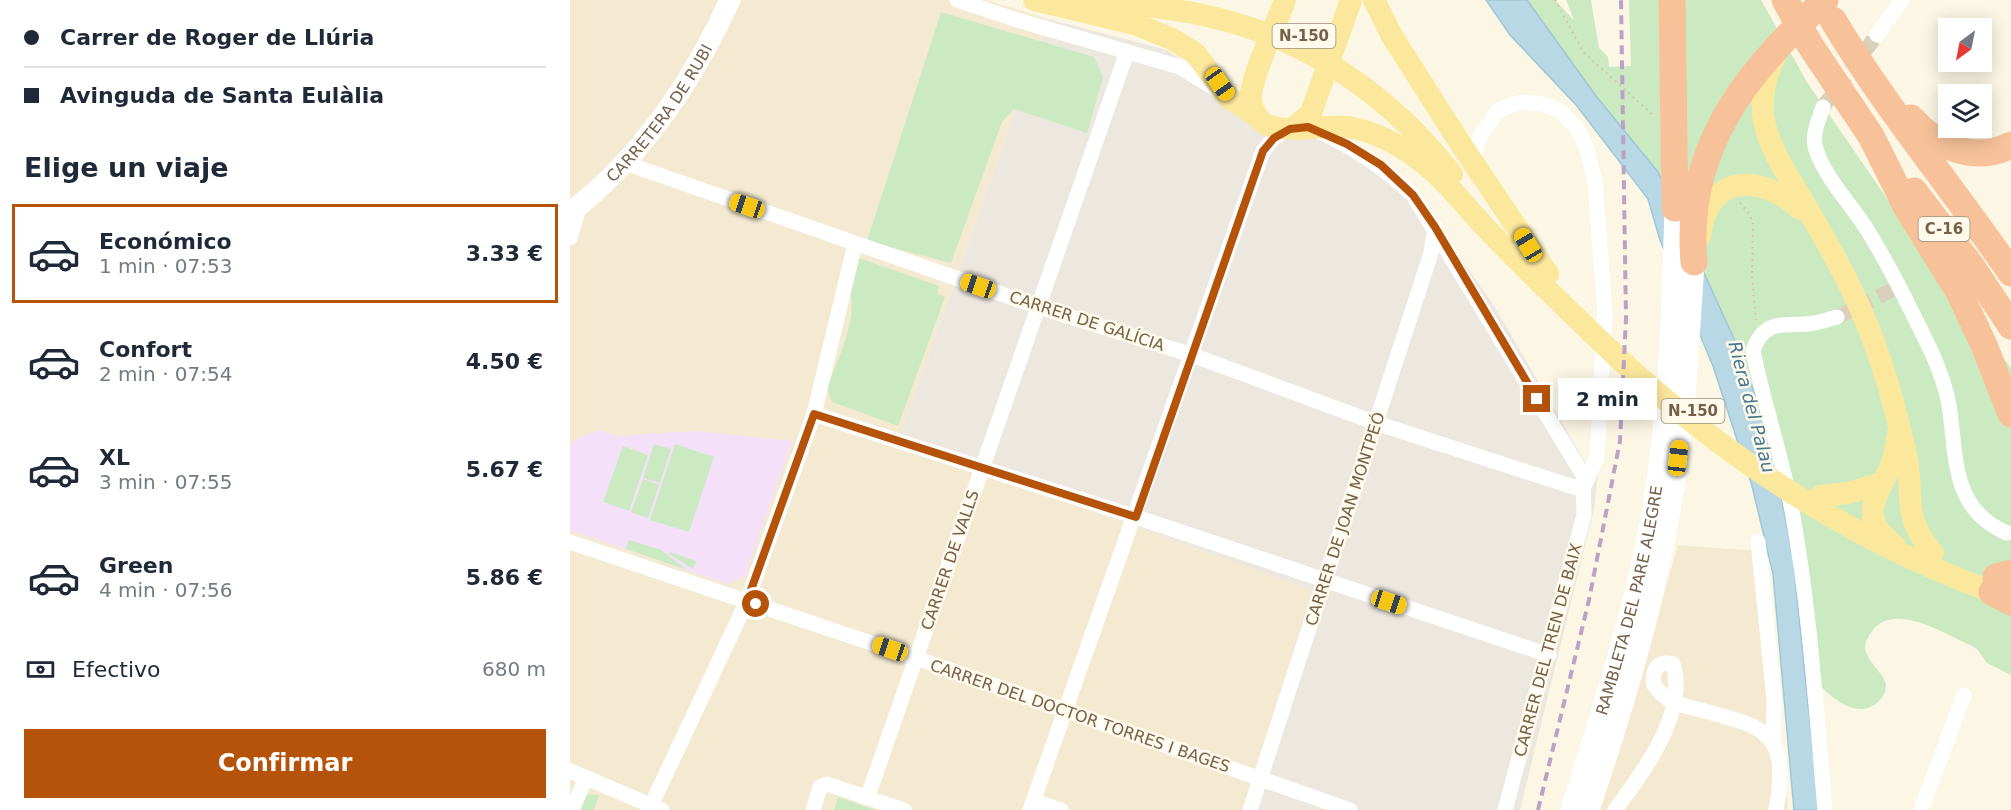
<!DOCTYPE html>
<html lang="es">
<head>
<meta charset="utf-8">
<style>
  body { margin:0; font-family:"DejaVu Sans",sans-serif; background:#f2f2f3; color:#1f2937; height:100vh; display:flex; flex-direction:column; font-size:22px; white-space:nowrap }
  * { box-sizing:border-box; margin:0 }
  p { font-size:20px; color:#747a83 }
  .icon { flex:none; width:33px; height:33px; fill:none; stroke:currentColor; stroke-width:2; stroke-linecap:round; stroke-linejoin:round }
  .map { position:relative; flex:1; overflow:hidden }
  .drawer { display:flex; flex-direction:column; background:#fff; width:570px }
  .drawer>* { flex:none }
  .hud { display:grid; align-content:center; height:132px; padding:0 24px; background:#fff }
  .needle { width:39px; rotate:212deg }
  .fabs { position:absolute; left:1368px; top:18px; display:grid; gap:12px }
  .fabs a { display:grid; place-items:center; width:54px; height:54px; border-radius:0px; background:#fff; box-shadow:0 3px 15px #0003; font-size:30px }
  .end { position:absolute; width:27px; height:27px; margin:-14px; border:8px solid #b45309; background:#fff; box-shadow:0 0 0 3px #fff }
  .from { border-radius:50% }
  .bubble { position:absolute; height:42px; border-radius:0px; background:#fff; box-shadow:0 3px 15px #0003; font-size:20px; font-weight:700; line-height:42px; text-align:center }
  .car { position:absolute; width:18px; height:36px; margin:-18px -9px; border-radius:8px; box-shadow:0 0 4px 2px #0007; background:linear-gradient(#f5c518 24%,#345 0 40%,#f5c518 0 76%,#345 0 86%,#f5c518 0) }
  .hud b { display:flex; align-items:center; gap:21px; height:57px; font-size:22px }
  .hud b+b { border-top:2px solid #e0e1e3 }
  .hud i { width:15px; height:15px; background:#1f2937 }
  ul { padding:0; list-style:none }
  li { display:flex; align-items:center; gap:18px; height:99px; margin:0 12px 9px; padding:0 12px; border:3px solid transparent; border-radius:0px }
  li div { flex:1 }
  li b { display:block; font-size:22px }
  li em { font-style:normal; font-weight:700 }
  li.current { border-color:#b45309 }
  li>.icon { width:54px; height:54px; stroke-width:1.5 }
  h2 { padding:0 24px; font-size:27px; line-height:72px }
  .pay { display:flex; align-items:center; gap:15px; height:66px; padding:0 24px; font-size:22px }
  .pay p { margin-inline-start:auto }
  .button { display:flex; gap:12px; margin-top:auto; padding:12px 24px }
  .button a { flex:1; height:69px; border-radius:0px; background:#b45309; color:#fff; font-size:24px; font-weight:700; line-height:69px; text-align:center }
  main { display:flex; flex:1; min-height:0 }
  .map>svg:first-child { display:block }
</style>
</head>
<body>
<main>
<section class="drawer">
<div class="hud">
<b><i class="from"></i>Carrer de Roger de Llúria</b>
<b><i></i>Avinguda de Santa Eulàlia</b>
</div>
<h2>Elige un viaje</h2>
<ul>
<li class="current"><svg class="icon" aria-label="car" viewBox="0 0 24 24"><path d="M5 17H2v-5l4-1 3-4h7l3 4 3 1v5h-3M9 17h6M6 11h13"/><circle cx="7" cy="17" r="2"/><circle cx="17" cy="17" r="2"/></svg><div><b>Económico</b><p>1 min · 07:53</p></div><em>3.33 €</em></li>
<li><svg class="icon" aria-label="car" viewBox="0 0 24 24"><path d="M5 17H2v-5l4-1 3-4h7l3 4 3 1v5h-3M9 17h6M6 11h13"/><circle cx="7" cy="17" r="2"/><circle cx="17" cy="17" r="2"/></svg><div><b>Confort</b><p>2 min · 07:54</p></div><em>4.50 €</em></li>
<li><svg class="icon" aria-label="car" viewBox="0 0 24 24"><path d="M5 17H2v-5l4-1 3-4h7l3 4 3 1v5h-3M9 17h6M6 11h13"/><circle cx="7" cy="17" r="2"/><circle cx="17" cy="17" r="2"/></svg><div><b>XL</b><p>3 min · 07:55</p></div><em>5.67 €</em></li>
<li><svg class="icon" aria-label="car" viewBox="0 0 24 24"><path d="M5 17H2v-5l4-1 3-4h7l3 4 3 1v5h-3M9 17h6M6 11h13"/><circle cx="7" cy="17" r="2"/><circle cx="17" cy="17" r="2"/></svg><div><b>Green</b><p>4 min · 07:56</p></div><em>5.86 €</em></li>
</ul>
<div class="pay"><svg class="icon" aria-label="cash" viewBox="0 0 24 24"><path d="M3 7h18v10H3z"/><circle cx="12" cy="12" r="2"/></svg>Efectivo<p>680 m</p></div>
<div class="button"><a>Confirmar</a></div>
</section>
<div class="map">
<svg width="1441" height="810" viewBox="0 0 1441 810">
  <rect width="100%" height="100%" fill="#fcf7e4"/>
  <g fill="#f4ead2">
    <polygon points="0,0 417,0 478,19 328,442 742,590 673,810 0,810"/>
    <polygon points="1108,545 1190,551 1218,810 1030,810"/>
  </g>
  <polygon fill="#ece7df" points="478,19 597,50 640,80 686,124 776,136 833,177 925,307 1015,462 1029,465 1024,509 950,810 673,810 742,590 328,442"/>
  <polygon fill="#f4e1f9" points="30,430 46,436 126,431 222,441 175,576 157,584 0,530 0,446 8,438"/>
  <g fill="#cceac2">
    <path d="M 957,0 L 985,0 L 1004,20 L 996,0 L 1021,0 L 1029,48 L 1038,57 L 1039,67 L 1061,66 L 1059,0 L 1191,0 L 1237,82 L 1359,260 L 1441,368 L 1441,675 L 1417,663 L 1407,649 L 1400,645 C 1375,634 1324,601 1302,631 C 1299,635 1295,642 1295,648 C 1297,661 1311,671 1316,683 C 1316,691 1314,696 1309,701 C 1288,721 1264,699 1249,685 L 1170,352 L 1088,172 L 1026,96 Z"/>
    <polygon points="371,12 524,57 533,77 517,133 444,109 432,122 381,263 297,241"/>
    <path d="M 289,258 L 369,286 L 367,294 L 375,297 L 328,426 L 262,402 L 257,389 C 266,362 291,315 278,289 Z"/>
    <polygon points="84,444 101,449 90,483 73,478"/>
    <polygon points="105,444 144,457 119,532 80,520"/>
    <polygon points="53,446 78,455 59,511 33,502"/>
    <polygon points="73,479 89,485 78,518 61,512"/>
    <polygon points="59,540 91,550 117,570 56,549"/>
    <polygon points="100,552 126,561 123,569 99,554"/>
    <polygon points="12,794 29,795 24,810 9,810"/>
    <polygon points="268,797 305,810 264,810"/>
  </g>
  <polygon fill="#b8d8e6" stroke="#9ec6d8" stroke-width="1.5" points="916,0 957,0 1026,96 1088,172 1170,352 1200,438 1223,558 1249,810 1224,810 1203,574 1182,486 1143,366 1090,240 1078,199 1007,106 940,35"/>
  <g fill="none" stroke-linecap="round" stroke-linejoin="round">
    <g stroke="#dad1bd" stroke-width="15" stroke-dasharray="15 8" stroke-linecap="butt">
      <polyline points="1253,107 1307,35"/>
      <polyline points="1267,317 1324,289"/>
    </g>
    <g stroke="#d7be9f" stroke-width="2" stroke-dasharray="1.5 4.5" stroke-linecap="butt">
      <polyline points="985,0 1014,53 1083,115"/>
      <polyline points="1170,203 1180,215 1183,225 1182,276 1186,322"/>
    </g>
    <g stroke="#fff" stroke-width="15">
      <polyline points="387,0 447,20 610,67 649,91"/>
      <polyline points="1307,35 1332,0"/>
      <path d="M 1253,107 C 1247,124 1240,138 1248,155 C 1259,182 1280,203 1296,228 C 1321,268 1341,310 1362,353 C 1369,369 1376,387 1379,405 C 1387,455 1380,509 1437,533"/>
      <path d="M 745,130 C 785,148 811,166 843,195 L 1013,475 L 1014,515 L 935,810"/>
      <polyline points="902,160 912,133 929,110 950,102 973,104 990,111 1007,128 1017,148 1025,182 1035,312 1027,456 1014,487"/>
      <polyline points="55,163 469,307 622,355 806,423 1013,490"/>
      <polyline points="0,238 10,205"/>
      <polyline points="244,414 566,517 979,655"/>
      <polyline points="1188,541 1204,699 1203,740"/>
      <polyline points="0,542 346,658 780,810"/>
      <polyline points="0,771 92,810"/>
      <polyline points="298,796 557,52"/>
      <polyline points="464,801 491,810"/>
      <polyline points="2,810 16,778"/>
      <polyline points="79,810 177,601 244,414 285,244"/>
      <polyline points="243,810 250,787 257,784 334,810"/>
      <polyline points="460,810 693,151 704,138 719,129"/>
      <polyline points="680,810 861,253 865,227"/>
      <path d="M 1045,810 C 1073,772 1118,714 1103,664 C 1087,660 1082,670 1084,685 C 1095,701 1109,705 1127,709 C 1196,727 1220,731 1206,810"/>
      <path d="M 1255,810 C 1246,710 1240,609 1222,511 C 1212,457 1194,405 1183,351 C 1195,316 1215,328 1244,323 C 1252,322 1260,319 1267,317"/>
      <polyline points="1351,810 1394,695"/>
    </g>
    <g stroke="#fff" stroke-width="21">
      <path id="s1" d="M 0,213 C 72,157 122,83 160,0"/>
      <path id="s2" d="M 1001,810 C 1030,718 1060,625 1079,529 C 1099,423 1102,316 1105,208"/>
      <path d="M 1019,810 C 1053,708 1085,604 1102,498 C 1115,420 1119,341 1124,262"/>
    </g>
    <g stroke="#fce89c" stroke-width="22">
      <polyline points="464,0 565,24 602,39 625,53 659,98 687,116"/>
      <path d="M 519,0 C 556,4 592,7 628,14 C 733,35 816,91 882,174"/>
      <path d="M 715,0 C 705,28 686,65 681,93 C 680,101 683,112 688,118 C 705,139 757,122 783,128 C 810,133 836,149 857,166 C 878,183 895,206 914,226 C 949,263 986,298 1022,333 C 1140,449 1280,543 1437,597"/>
      <polyline points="804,0 822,36 890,143 978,274"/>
      <path d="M 1206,54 C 1176,114 1201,147 1231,198 C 1253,236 1276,274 1293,315 C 1312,358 1324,404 1335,450 C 1346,494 1329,513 1363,553"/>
      <polyline points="725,127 741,113 781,0"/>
      <path d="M 1130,236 C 1138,173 1190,173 1230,209"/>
      <polyline points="1250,496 1279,493 1311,483"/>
      <path d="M 1325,546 C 1288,516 1304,502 1321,466 C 1325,456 1326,445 1328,434"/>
    </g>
    <g stroke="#f7c29a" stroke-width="27">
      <polyline points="1102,0 1105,208"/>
      <polyline points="1215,0 1240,45 1301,136 1337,208 1389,292 1414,345 1441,414"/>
      <path d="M 1263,20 C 1316,109 1383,188 1441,273"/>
      <path d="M 1341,118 C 1367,147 1404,164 1441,145"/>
      <polyline points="1344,191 1402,267 1441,326"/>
      <path d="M 1124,262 C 1114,149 1176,72 1255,0"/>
      <polyline points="1426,577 1441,573"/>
      <polyline points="1422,592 1441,602"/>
    </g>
    <polyline stroke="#bba2c6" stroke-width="4" stroke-dasharray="9 6" stroke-linecap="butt" points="968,810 1019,600 1050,441 1056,318 1051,0"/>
  </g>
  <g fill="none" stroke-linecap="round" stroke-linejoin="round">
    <polyline stroke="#b45309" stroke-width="8" points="186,604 177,601 244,414 566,517 693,151 704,138 720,129 738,127 777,144 811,165 843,195 865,227 967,399"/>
  </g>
  <g text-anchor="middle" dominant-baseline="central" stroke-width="5" stroke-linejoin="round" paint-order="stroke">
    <g fill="#fffaeb" stroke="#9e8e7a" stroke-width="1.5">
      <rect x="702.5" y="24" width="63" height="24" rx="4.5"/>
      <rect x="1348.5" y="217" width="51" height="24" rx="4.5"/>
      <rect x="1091.5" y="399" width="63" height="24" rx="4.5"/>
    </g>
    <g font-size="15" font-weight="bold" fill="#756049">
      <text x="734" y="36">N-150</text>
      <text x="1374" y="229">C-16</text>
      <text x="1123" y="411">N-150</text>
    </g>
    <g font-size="16" fill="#756049" stroke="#fffaeb">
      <text stroke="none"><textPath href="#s1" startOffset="135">CARRETERA DE RUBI</textPath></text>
      <text transform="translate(517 321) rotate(18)">CARRER DE GALÍCIA</text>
      <text transform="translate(775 519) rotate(-72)">CARRER DE JOAN MONTPEÓ</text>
      <text transform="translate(380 560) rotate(-71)">CARRER DE VALLS</text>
      <text stroke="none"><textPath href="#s2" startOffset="218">RAMBLETA DEL PARE ALEGRE</textPath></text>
      <text transform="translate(978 650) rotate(-75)">CARRER DEL TREN DE BAIX</text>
      <text transform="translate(510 716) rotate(19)">CARRER DEL DOCTOR TORRES I BAGES</text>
    </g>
    <g font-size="18" font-style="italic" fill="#457890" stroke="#fffaeb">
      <text transform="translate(1182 407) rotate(75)">Riera del Palau</text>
    </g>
  </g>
</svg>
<div class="fabs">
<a><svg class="needle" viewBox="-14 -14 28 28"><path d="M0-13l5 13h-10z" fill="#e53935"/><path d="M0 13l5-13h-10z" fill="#747a83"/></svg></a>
<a><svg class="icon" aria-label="layers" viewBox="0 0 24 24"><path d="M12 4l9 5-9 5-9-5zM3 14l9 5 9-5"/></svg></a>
</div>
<i class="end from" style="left:186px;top:604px"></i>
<i class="end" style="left:967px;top:399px"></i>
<div class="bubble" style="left:988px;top:378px;width:99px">2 min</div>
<i class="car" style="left:650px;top:84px;rotate:145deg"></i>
<i class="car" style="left:177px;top:206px;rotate:289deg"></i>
<i class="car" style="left:958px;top:245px;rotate:329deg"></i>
<i class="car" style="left:408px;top:286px;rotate:289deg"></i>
<i class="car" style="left:1108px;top:458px;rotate:7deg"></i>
<i class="car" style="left:819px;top:602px;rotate:108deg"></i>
<i class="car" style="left:320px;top:649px;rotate:289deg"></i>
</div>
</main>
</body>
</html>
